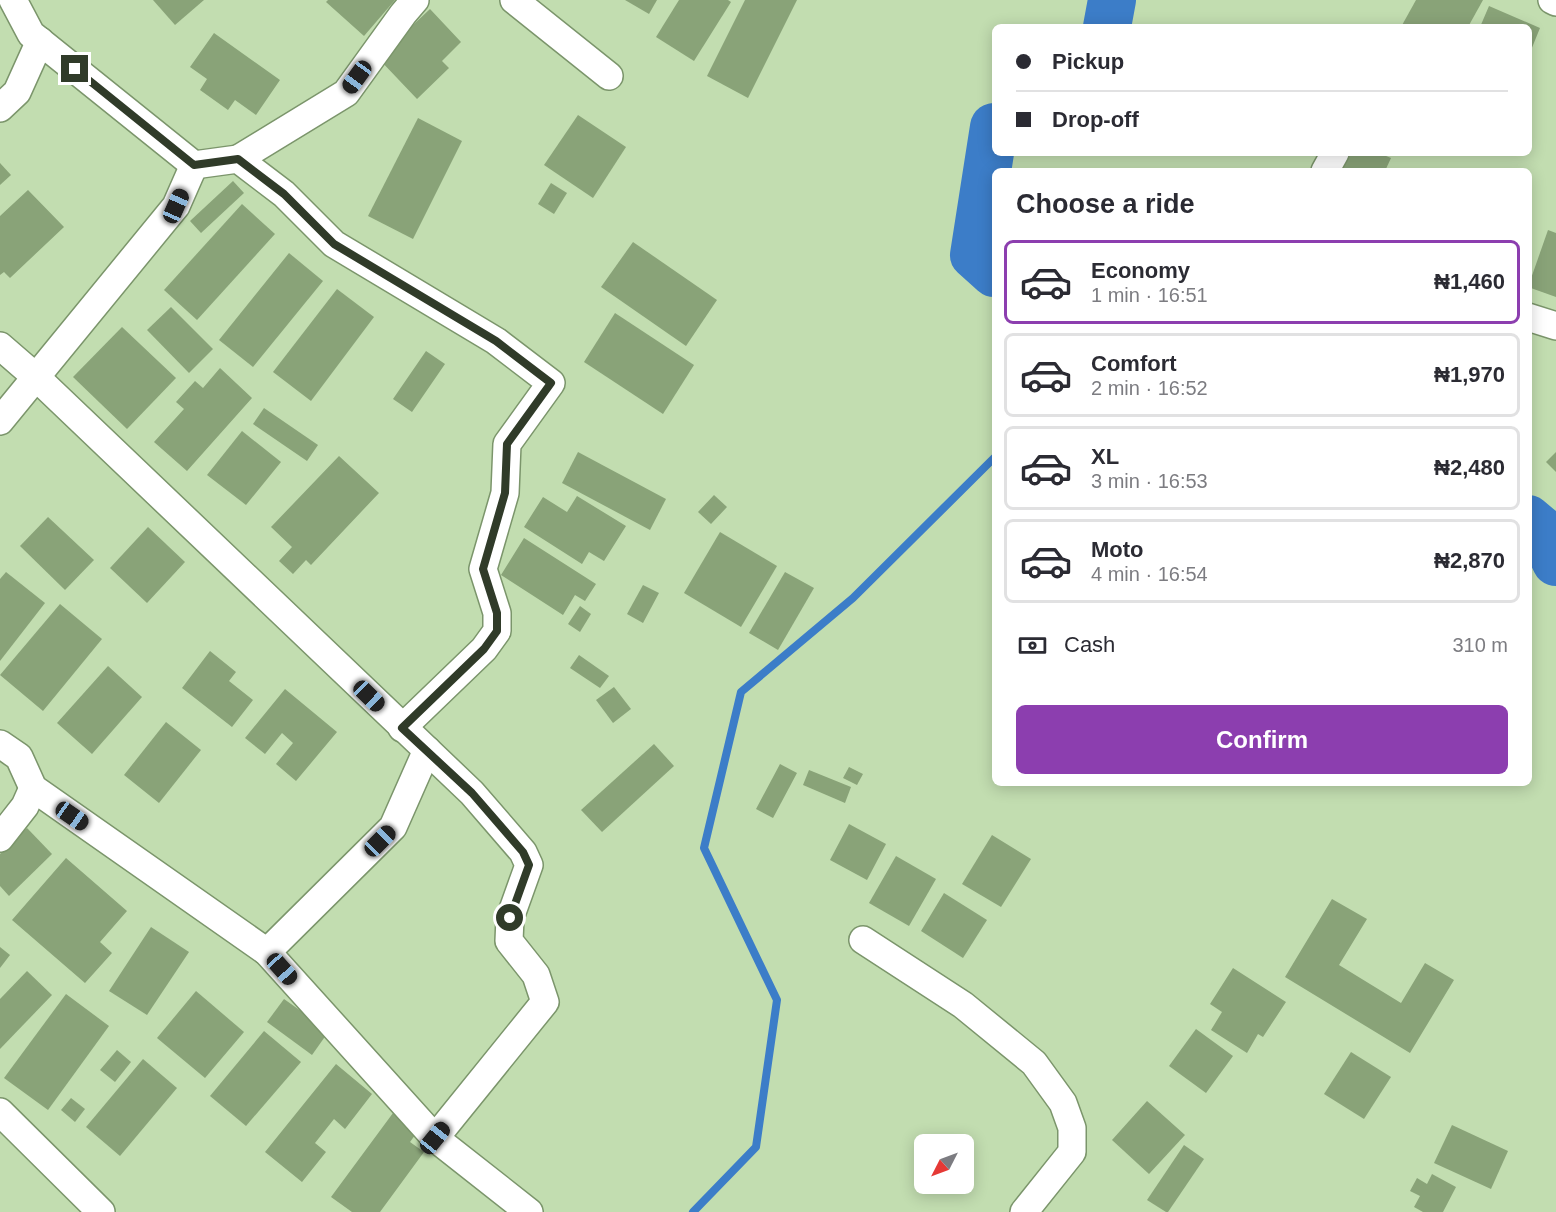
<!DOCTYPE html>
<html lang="en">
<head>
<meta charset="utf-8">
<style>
  body { margin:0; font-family:Helvetica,sans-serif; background:#f7f7f7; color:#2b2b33; height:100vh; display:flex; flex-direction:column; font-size:22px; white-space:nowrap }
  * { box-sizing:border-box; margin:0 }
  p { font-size:20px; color:#7c7c81 }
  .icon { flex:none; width:33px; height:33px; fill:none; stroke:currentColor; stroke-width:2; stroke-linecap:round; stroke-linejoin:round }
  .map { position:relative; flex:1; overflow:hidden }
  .panel { position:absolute; left:992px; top:168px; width:540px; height:618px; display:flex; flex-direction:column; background:#fff; border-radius:9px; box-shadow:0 3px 15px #0003 }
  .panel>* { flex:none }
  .hud { position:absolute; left:992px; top:24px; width:540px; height:132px; border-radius:9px; box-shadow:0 3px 15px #0003; display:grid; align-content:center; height:132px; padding:0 24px; background:#fff }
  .needle { width:39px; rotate:228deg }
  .controls { position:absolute; left:914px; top:1134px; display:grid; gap:12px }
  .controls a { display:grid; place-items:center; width:60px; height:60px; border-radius:9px; background:#fff; box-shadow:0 3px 15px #0003; font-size:30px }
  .end { position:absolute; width:27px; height:27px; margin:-14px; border:8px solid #303b29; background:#fff; box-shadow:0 0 0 3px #fff }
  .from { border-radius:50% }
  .car { position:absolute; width:18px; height:36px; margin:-18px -9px; border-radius:8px; box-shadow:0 0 4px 2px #0007; background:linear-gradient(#222 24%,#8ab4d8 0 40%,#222 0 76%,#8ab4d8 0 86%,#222 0) }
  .hud b { display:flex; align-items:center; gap:21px; height:57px; font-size:22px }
  .hud b+b { border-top:2px solid #e1e1e2 }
  .hud i { width:15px; height:15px; background:#2b2b33 }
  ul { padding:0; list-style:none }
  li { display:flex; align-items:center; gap:18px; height:84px; margin:0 12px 9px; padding:0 12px; border:3px solid #e1e1e2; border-radius:9px }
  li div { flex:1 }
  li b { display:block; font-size:22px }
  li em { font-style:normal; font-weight:700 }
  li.current { border-color:#8c3eaf }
  li>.icon { width:54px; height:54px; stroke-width:1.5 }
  h2 { padding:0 24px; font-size:27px; line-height:72px }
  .pay { display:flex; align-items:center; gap:15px; height:66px; padding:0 24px; font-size:22px }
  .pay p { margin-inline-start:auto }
  .primary-button { display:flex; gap:12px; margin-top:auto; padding:12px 24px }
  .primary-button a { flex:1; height:69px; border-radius:9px; background:#8c3eaf; color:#fff; font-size:24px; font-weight:700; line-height:69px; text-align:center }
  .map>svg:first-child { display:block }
</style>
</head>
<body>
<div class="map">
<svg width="1556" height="1212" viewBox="0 0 1556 1212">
  <rect width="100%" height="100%" fill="#c2ddb0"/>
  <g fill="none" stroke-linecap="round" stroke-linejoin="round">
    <polyline stroke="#3c7dc8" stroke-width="8" points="693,1212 756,1147 777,1000 704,848 741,692 853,598 994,458"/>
    <g stroke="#3c7dc8" stroke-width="48">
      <polyline points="1107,27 1112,0"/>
      <polyline points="994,127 974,255 994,273"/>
      <polyline points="1528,519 1540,529 1556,562"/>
    </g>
  </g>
  <g fill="#89a378">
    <polygon points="153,0 204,0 175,25"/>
    <polygon points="328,0 395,0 364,36 326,2"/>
    <polygon points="625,0 657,0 649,14"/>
    <polygon points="679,0 728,0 731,2 694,61 656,37"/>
    <polygon points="745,0 797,0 748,98 707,76"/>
    <polygon points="1416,0 1483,0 1468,27 1401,27"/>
    <polygon points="1489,6 1540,28 1529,55 1528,27 1480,27"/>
    <polygon points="430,9 461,42 442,61 449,68 417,99 378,58"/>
    <polygon points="214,33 280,80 256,115 235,100 228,110 200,90 207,79 190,67"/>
    <polygon points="578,115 626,147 593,198 544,165"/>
    <polygon points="418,118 462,141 413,239 368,216"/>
    <polygon points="1345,153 1379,153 1391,158 1385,171 1337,171"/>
    <polygon points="0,163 11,175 0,185"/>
    <polygon points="233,181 244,193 201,233 190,221"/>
    <polygon points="551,183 567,193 554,214 538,204"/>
    <polygon points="28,190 64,227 10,278 4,272 0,275 0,216"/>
    <polygon points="242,204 275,234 197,320 164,290"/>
    <polygon points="1548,230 1556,233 1556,297 1528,287"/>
    <polygon points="633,242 717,300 686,346 601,287"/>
    <polygon points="289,253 323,281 253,367 219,340"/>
    <polygon points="337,289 374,317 311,401 273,372"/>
    <polygon points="171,307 213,349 189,373 147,330"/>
    <polygon points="615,313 694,365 663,414 584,362"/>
    <polygon points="122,327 176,378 127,429 73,377"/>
    <polygon points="426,351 445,364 412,412 393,399"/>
    <polygon points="220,368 252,398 187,471 154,442 184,409 176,402 195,381 203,388"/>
    <polygon points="264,408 318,445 307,461 253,424"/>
    <polygon points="242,431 281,462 246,505 207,475"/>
    <polygon points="578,452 666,499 650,530 562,483"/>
    <polygon points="1556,452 1556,472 1546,462"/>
    <polygon points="339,456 379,493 311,565 306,560 293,574 279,561 292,547 271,527"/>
    <polygon points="714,495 727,507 711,524 698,512"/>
    <polygon points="577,496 626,526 604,561 589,552 582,564 524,527 543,497 567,512"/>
    <polygon points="48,517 94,560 65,590 20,546"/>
    <polygon points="148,527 185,562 147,603 110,568"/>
    <polygon points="720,532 777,566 741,627 684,593"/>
    <polygon points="524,538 596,584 585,601 575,595 563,615 501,575"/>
    <polygon points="6,572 45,603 0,661 0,579"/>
    <polygon points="785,572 814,588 778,650 749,633"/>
    <polygon points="643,585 659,593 643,623 627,614"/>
    <polygon points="60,604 102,639 43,711 0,675"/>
    <polygon points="580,606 591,614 580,632 568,624"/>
    <polygon points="210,651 236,672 229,681 253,700 232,727 182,688"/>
    <polygon points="579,655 609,676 600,688 570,668"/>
    <polygon points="108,666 142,697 92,754 57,723"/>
    <polygon points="614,687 631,709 613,723 596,700"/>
    <polygon points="285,689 337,732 296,781 276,764 293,743 282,733 265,754 245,738"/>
    <polygon points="166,722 201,750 159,803 124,775"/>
    <polygon points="654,744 674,766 602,832 581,810"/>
    <polygon points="780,764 797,773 773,818 756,809"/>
    <polygon points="849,767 863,774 857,785 843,778"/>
    <polygon points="809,770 851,787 845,803 803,785"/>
    <polygon points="849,824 886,844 867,880 830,860"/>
    <polygon points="27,828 52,854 9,896 0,886 0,854"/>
    <polygon points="992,835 1031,859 1001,907 962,884"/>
    <polygon points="896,856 936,879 909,926 869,903"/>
    <polygon points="66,858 127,911 100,942 112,953 85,983 12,920"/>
    <polygon points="944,893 987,920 963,958 921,931"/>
    <polygon points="1332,899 1367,919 1339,965 1401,1003 1425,963 1454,980 1410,1053 1285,977"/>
    <polygon points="151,927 189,952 147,1015 109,991"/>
    <polygon points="0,947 10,955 0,968"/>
    <polygon points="1233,968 1286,1002 1263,1037 1258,1034 1247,1053 1211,1030 1222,1012 1210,1004"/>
    <polygon points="27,971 52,995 0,1049 0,999"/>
    <polygon points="196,991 244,1032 205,1078 157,1038"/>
    <polygon points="66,994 109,1026 48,1110 4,1078"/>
    <polygon points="284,999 329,1031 312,1055 267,1022"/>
    <polygon points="1196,1029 1233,1056 1206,1093 1169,1066"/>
    <polygon points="264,1031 301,1062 246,1126 210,1096"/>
    <polygon points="117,1050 131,1062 115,1082 100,1070"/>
    <polygon points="1351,1052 1391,1077 1364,1119 1324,1094"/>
    <polygon points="143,1059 177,1088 120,1156 86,1127"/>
    <polygon points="336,1064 372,1094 345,1129 334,1119 315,1143 326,1152 302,1182 265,1152"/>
    <polygon points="71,1098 85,1109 75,1122 61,1110"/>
    <polygon points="1147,1101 1185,1135 1149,1174 1112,1140"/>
    <polygon points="393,1113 418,1131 410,1142 424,1152 380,1212 352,1212 331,1197"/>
    <polygon points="1452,1125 1508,1151 1491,1189 1434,1163"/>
    <polygon points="1184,1145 1204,1159 1168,1212 1166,1212 1147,1200"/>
    <polygon points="1432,1174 1456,1187 1443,1212 1423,1212 1414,1207 1420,1196 1410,1191 1417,1178 1427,1184"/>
  </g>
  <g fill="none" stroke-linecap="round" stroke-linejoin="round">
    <g stroke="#7b956b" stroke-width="30">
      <g id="minor">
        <polyline points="13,0 31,34 194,165 238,159 284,194 334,244 496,341 551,383 507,444 505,493 483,569 497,613 497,631 484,649 402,728"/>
        <polyline points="514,0 609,76"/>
        <polyline points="1552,0 1556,2"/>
        <polyline points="0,108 17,92 40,41"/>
        <polyline points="238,159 346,93 403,14 415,0"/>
        <polyline points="1325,171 1335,153"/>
        <polyline points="1528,317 1556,326"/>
        <polyline points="0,346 37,378 472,793 523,852 529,865 510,918 509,941 536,975 545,1002 435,1138"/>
        <polyline points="0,421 176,206 194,165"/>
        <polyline points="0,744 19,757 33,788 267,952 435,1138 529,1212"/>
        <polyline points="0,838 25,806 33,788"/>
        <polyline points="863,940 963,1005 1034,1063 1063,1103 1072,1128 1072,1152 1024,1212"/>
        <polyline points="267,952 393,827 427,750"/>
        <polyline points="0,1112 101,1212"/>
      </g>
    </g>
    <use href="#minor" stroke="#fff" stroke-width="27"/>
  </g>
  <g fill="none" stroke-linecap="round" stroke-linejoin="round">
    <polyline stroke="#303b29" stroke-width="8" points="75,69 194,165 238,159 284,194 334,244 496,341 551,383 507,444 505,493 483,569 497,613 497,631 484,649 402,728 472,793 523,852 529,865 510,918"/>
  </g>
</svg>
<div class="controls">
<a><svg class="needle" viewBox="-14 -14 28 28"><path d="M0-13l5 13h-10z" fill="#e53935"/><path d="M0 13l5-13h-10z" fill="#7c7c81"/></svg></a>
</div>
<i class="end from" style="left:510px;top:918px"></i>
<i class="end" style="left:75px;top:69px"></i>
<i class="car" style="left:357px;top:77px;rotate:216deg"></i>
<i class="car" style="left:176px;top:206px;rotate:24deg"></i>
<i class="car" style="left:369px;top:696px;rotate:134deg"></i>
<i class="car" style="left:72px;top:816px;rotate:125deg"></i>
<i class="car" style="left:380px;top:841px;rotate:45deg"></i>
<i class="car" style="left:282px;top:969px;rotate:138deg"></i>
<i class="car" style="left:435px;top:1138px;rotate:39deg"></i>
<div class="hud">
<b><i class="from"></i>Pickup</b>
<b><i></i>Drop-off</b>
</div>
<section class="panel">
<h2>Choose a ride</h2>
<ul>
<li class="current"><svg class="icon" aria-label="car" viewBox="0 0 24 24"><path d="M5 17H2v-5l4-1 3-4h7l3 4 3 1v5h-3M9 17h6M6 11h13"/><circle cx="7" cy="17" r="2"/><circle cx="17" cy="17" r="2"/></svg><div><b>Economy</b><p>1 min · 16:51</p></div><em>₦1,460</em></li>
<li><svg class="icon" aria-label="car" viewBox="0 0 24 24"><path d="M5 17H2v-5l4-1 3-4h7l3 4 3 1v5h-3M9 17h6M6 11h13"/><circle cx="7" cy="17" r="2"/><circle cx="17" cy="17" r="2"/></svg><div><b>Comfort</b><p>2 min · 16:52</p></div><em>₦1,970</em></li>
<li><svg class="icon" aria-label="car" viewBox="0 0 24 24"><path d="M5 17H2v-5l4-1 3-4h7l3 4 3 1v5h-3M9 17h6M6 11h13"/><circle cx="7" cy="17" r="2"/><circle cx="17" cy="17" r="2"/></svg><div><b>XL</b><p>3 min · 16:53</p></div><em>₦2,480</em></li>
<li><svg class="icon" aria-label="car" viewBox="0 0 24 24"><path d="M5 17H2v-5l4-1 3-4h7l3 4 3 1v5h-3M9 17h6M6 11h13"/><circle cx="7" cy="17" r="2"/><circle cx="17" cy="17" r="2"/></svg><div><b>Moto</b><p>4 min · 16:54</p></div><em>₦2,870</em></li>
</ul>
<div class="pay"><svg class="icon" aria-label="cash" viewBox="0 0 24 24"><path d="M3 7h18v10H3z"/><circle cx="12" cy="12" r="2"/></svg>Cash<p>310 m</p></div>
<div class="primary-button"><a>Confirm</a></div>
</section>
</div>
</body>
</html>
